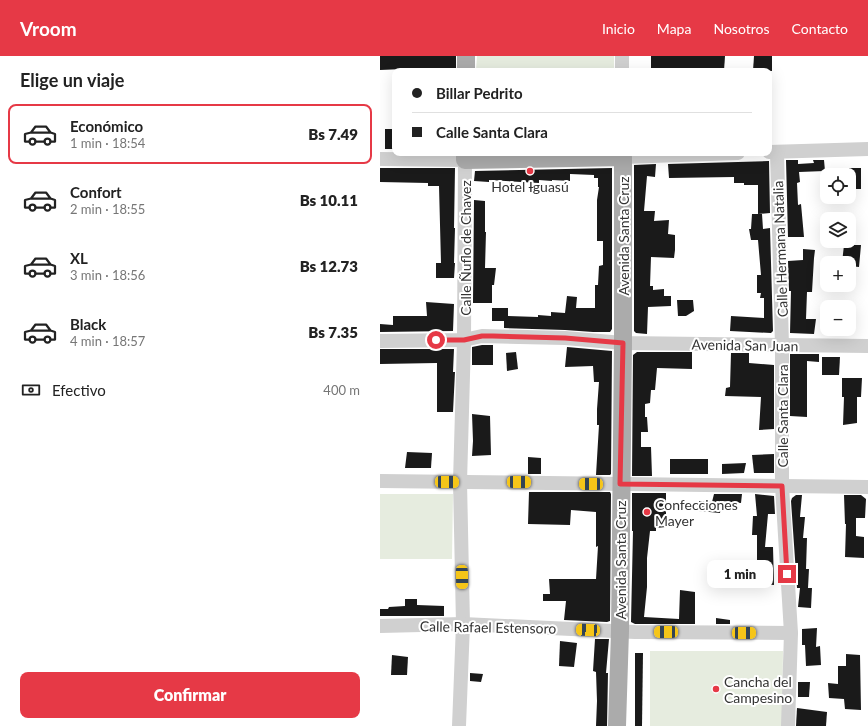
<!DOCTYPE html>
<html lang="es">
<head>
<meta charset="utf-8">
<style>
  body { margin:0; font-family:Lato,sans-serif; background:#f6f6f6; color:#222; height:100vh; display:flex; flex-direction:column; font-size:15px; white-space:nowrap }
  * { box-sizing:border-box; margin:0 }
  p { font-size:13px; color:#767676 }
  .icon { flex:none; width:22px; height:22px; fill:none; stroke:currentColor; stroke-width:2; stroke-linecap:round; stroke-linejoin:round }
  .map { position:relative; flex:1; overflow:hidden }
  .sheet { display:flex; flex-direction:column; background:#fff; width:380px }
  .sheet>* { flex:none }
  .banner { position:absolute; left:12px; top:12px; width:380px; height:88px; border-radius:8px; box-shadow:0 4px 16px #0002; display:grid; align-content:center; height:88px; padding:0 20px; background:#fff }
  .tools { position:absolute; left:440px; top:112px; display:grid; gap:8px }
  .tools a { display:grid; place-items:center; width:36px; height:36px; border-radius:8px; background:#fff; box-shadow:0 4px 16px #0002; font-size:20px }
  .end { position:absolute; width:18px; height:18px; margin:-9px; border:5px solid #e63946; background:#fff; box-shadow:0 0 0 2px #fff }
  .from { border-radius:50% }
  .bubble { position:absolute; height:28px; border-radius:8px; background:#fff; box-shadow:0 4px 16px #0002; font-size:13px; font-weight:800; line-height:28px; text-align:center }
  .car { position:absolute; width:12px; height:24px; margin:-12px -6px; border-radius:5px; box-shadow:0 0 3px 1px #0007; background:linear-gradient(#f5c518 24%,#345 0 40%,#f5c518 0 76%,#345 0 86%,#f5c518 0) }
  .banner b { display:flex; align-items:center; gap:14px; height:38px; font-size:15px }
  .banner b+b { border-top:1px solid #e0e0e0 }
  .banner i { width:10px; height:10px; background:#222 }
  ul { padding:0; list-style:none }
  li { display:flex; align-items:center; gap:12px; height:60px; margin:0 8px 6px; padding:0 12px; border:2px solid transparent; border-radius:8px }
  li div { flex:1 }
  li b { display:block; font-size:15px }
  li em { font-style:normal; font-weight:800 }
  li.active { border-color:#e63946 }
  li>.icon { width:36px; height:36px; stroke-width:1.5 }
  h2 { padding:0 20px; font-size:18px; line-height:48px }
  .pay { display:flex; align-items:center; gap:10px; height:44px; padding:0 20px; font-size:15px }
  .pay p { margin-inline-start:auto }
  .primary-button { display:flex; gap:8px; margin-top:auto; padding:8px 20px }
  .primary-button a { flex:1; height:46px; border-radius:8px; background:#e63946; color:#fff; font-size:16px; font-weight:800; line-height:46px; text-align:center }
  header { display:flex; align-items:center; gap:24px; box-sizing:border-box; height:56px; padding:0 20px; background:#e63946; color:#fff }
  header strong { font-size:19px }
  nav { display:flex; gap:22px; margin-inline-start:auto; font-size:14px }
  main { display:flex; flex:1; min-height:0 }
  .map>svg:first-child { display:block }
</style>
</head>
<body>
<header>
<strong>Vroom</strong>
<nav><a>Inicio</a><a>Mapa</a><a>Nosotros</a><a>Contacto</a></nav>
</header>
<main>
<section class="sheet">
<h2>Elige un viaje</h2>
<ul>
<li class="active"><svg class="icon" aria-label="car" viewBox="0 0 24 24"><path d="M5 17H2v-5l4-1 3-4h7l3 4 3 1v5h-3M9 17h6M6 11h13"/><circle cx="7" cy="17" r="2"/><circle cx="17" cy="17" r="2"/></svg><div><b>Económico</b><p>1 min · 18:54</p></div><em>Bs 7.49</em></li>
<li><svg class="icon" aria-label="car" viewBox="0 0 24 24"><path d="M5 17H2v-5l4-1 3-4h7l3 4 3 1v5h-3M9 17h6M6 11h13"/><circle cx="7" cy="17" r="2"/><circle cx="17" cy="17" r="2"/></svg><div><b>Confort</b><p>2 min · 18:55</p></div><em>Bs 10.11</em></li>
<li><svg class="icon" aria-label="car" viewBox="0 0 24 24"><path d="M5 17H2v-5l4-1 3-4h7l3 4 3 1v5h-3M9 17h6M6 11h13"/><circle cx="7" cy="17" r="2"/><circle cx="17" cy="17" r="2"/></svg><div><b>XL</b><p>3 min · 18:56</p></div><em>Bs 12.73</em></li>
<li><svg class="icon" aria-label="car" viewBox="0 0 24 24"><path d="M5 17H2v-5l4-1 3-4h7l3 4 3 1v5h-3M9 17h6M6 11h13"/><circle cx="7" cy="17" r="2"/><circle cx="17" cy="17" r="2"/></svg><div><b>Black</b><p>4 min · 18:57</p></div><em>Bs 7.35</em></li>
</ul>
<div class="pay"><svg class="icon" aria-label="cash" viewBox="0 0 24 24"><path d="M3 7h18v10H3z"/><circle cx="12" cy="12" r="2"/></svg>Efectivo<p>400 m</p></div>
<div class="primary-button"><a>Confirmar</a></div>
</section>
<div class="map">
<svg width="488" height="670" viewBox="0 0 488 670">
  <rect width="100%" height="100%" fill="#fff"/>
  <g fill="#e6ecdf">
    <polygon points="97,0 234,0 234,15 96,15"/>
    <polygon points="0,438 73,438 72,503 0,503"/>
    <polygon points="270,595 403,595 402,670 270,670"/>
  </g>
  <g fill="#1a1a1a">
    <polygon points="0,0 76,0 76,15 47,15 47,12 0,14"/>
    <polygon points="271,0 345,0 344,15 271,15"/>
    <polygon points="374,0 392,0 392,15 373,15"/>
    <rect x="5" y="73" width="10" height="20"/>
    <polygon points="406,104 418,104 418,108 434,107 433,104 444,104 445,115 419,116 420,126 417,127 418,149 421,148 424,181 408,181"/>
    <polygon points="389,105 390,157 378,158 378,129 364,129 364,127 354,127 354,121 289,122 288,108"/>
    <polygon points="276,108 275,121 267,120 264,155 275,155 274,165 289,164 288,178 295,179 295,194 294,202 271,201 270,230 273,230 273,234 284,233 284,240 291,240 291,250 268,251 267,278 256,277 254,275 254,109"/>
    <polygon points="0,112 75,112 74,172 75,172 74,207 75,207 74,222 56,222 56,207 61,207 59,130 48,130 48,127 0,126"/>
    <polygon points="232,112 232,273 230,276 213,276 185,274 124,272 124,265 112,265 112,252 128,252 128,260 158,261 158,259 171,260 171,256 185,257 187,240 197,241 196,252 215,252 215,229 218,229 219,210 223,209 223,185 217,185 217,144 219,131 218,131 218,122 214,122 214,119 190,118 190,125 172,124 172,125 159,124 159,127 109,124 109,126 94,125 95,115"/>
    <rect x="469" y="112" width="12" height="21"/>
    <polygon points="94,144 105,145 105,176 106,176 105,212 116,212 114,229 112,229 112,247 93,247"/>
    <polygon points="372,158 382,158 383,173 390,172 393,275 391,277 350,275 351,260 384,262 384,242 380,242 381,237 377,237 377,219 381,219 378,184 371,184 369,173 371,173"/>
    <polygon points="464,189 481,189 479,211 469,210 469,207 462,207"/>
    <polygon points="423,193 435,194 434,202 432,236 427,236 426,263 436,263 434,278 410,277 411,235 409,235 408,205 423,204"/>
    <polygon points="297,244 313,244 314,255 306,260 298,260"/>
    <polygon points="46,246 74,248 73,275 0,276 0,268 13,269 13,260 47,260"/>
    <polygon points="102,289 113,289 113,309 92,309 92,291"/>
    <polygon points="187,291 232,295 231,418 230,419 216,419 219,369 217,369 217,353 219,326 214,326 213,310 185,311"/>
    <polygon points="0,293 74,293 73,316 75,316 73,356 57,356 57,307 0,308"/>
    <polygon points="136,296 138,313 127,315 126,297"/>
    <polygon points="257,296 312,296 312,313 277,312 275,334 271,334 270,347 265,348 265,361 267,361 268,376 261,376 261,391 271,391 272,420 252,420 253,299"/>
    <polygon points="351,297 369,297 369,307 394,309 394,373 379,374 381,341 345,340 346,332 350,331"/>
    <polygon points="410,298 439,298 439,306 427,305 427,361 410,360"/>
    <polygon points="442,301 460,301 459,319 442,319"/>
    <polygon points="462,322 482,322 481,341 477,341 477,367 463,369 464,341 462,341"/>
    <polygon points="92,358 110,360 111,399 92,400 93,385"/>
    <polygon points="27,396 52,397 51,412 25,412"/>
    <polygon points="394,398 394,417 374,417 372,399"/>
    <polygon points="148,401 161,402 161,418 148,418"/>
    <rect x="290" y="403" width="38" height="15"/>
    <polygon points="366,407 364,417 342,418 342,408"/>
    <polygon points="149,436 230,436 231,438 230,565 227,566 184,564 186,545 163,545 163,538 170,538 169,523 216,523 218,490 216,491 216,456 191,454 190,469 148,468"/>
    <polygon points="252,437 286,437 286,471 276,472 276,475 270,475 267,502 267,531 264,561 299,563 300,534 315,536 315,568 255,568 251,566 253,475 252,475"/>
    <polygon points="334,438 362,438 361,447 342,445 340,457 319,455 319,445 332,446"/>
    <polygon points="375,438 394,440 395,458 388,458 385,491 393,491 394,529 381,528 381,508 377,508 377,479 372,479 373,460 377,460"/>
    <polygon points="416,439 422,439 420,461 425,461 423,482 427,482 426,513 429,513 428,532 432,532 431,552 418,551 420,532 417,532 411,445 412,442"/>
    <polygon points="464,439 481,439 486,443 485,462 476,462 476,480 484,481 484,502 465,501 466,468 465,468"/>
    <polygon points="25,543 37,543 37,549 64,550 64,560 0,560 0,553 8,553 9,551 25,550"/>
    <polygon points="336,562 350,564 350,568 336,568"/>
    <polygon points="437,572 436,591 440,590 441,609 426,610 425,589 422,589 422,573"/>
    <polygon points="215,583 229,583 226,617 228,617 227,670 216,670 217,645 216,616 213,615"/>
    <polygon points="180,585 197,587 194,611 179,610"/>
    <polygon points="255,597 263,597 262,670 255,670"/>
    <polygon points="466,598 480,599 481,654 465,653 464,643 449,642 448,627 458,628 458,610 466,610"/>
    <polygon points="12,599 28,601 27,619 11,619"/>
    <polygon points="90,617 103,618 101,626 90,625"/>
    <polygon points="418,626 430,626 429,641 418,641"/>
    <polygon points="417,652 447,656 446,670 416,670"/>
  </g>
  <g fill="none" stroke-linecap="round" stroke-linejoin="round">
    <g stroke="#d0d0d0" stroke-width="14">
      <polyline points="242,0 242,15"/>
      <polyline points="389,96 488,93"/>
      <polyline points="397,96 402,290 402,430 411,577 408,670"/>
      <polyline points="243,97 243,101 358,97"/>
      <polyline points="0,103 85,104 84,284 80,426 83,568 79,670"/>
      <polyline points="0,285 84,284 102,280 185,282 243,287 488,290"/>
      <polyline points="0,425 488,431"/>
      <polyline points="0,570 83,568 255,576 411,577"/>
    </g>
    <g stroke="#ababab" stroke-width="18">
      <polyline points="86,15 86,0"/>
      <polyline points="85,97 85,104 243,101 243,287 240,575 237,670"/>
    </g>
  </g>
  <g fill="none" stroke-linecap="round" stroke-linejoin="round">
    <polyline stroke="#e63946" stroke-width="5" points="56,284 84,284 102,280 113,280 185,282 243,287 240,428 402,430 407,518"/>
  </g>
  <g fill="#e63946" stroke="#fff" stroke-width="1.5">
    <circle cx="150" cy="115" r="4"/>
    <circle cx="267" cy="456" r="4"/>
    <circle cx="336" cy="633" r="4"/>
  </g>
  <g text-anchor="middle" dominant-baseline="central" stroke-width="4" stroke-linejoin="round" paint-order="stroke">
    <g font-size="14" fill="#333" stroke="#fff" text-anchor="start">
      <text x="150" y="130" text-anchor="middle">Hotel Ɨguasú</text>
      <text x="275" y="448">Confecciones<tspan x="275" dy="16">Mayer</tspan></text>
      <text x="344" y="625">Cancha del<tspan x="344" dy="16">Campesino</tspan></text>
    </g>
    <g font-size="14" fill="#333" stroke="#fff">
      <text transform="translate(243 180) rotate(-90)">Avenida Santa Cruz</text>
      <text transform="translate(85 192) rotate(-90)">Calle Ñuflo de Chavez</text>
      <text transform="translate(400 193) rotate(-92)">Calle Hermana Natalia</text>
      <text transform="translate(365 289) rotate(1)">Avenida San Juan</text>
      <text transform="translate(402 360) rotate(-90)">Calle Santa Clara</text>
      <text transform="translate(240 504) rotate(-90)">Avenida Santa Cruz</text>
      <text transform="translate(108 571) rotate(1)">Calle Rafael Estensoro</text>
    </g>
  </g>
</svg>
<div class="tools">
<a><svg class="icon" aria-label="locate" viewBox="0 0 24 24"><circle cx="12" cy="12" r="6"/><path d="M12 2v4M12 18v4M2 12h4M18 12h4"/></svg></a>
<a><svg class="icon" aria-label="layers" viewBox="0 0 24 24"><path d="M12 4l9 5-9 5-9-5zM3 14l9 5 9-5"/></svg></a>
<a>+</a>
<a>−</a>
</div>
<i class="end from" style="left:56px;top:284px"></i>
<i class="end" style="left:407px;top:518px"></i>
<div class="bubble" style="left:327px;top:504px;width:66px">1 min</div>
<i class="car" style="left:67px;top:426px;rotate:91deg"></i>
<i class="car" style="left:139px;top:426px;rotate:91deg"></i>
<i class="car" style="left:211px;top:428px;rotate:271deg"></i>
<i class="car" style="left:82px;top:521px;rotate:179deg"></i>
<i class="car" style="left:208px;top:574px;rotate:273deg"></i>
<i class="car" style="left:286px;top:576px;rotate:270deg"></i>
<i class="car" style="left:364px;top:577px;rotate:90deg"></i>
<div class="banner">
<b><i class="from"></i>Billar Pedrito</b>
<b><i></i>Calle Santa Clara</b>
</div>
</div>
</main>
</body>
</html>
